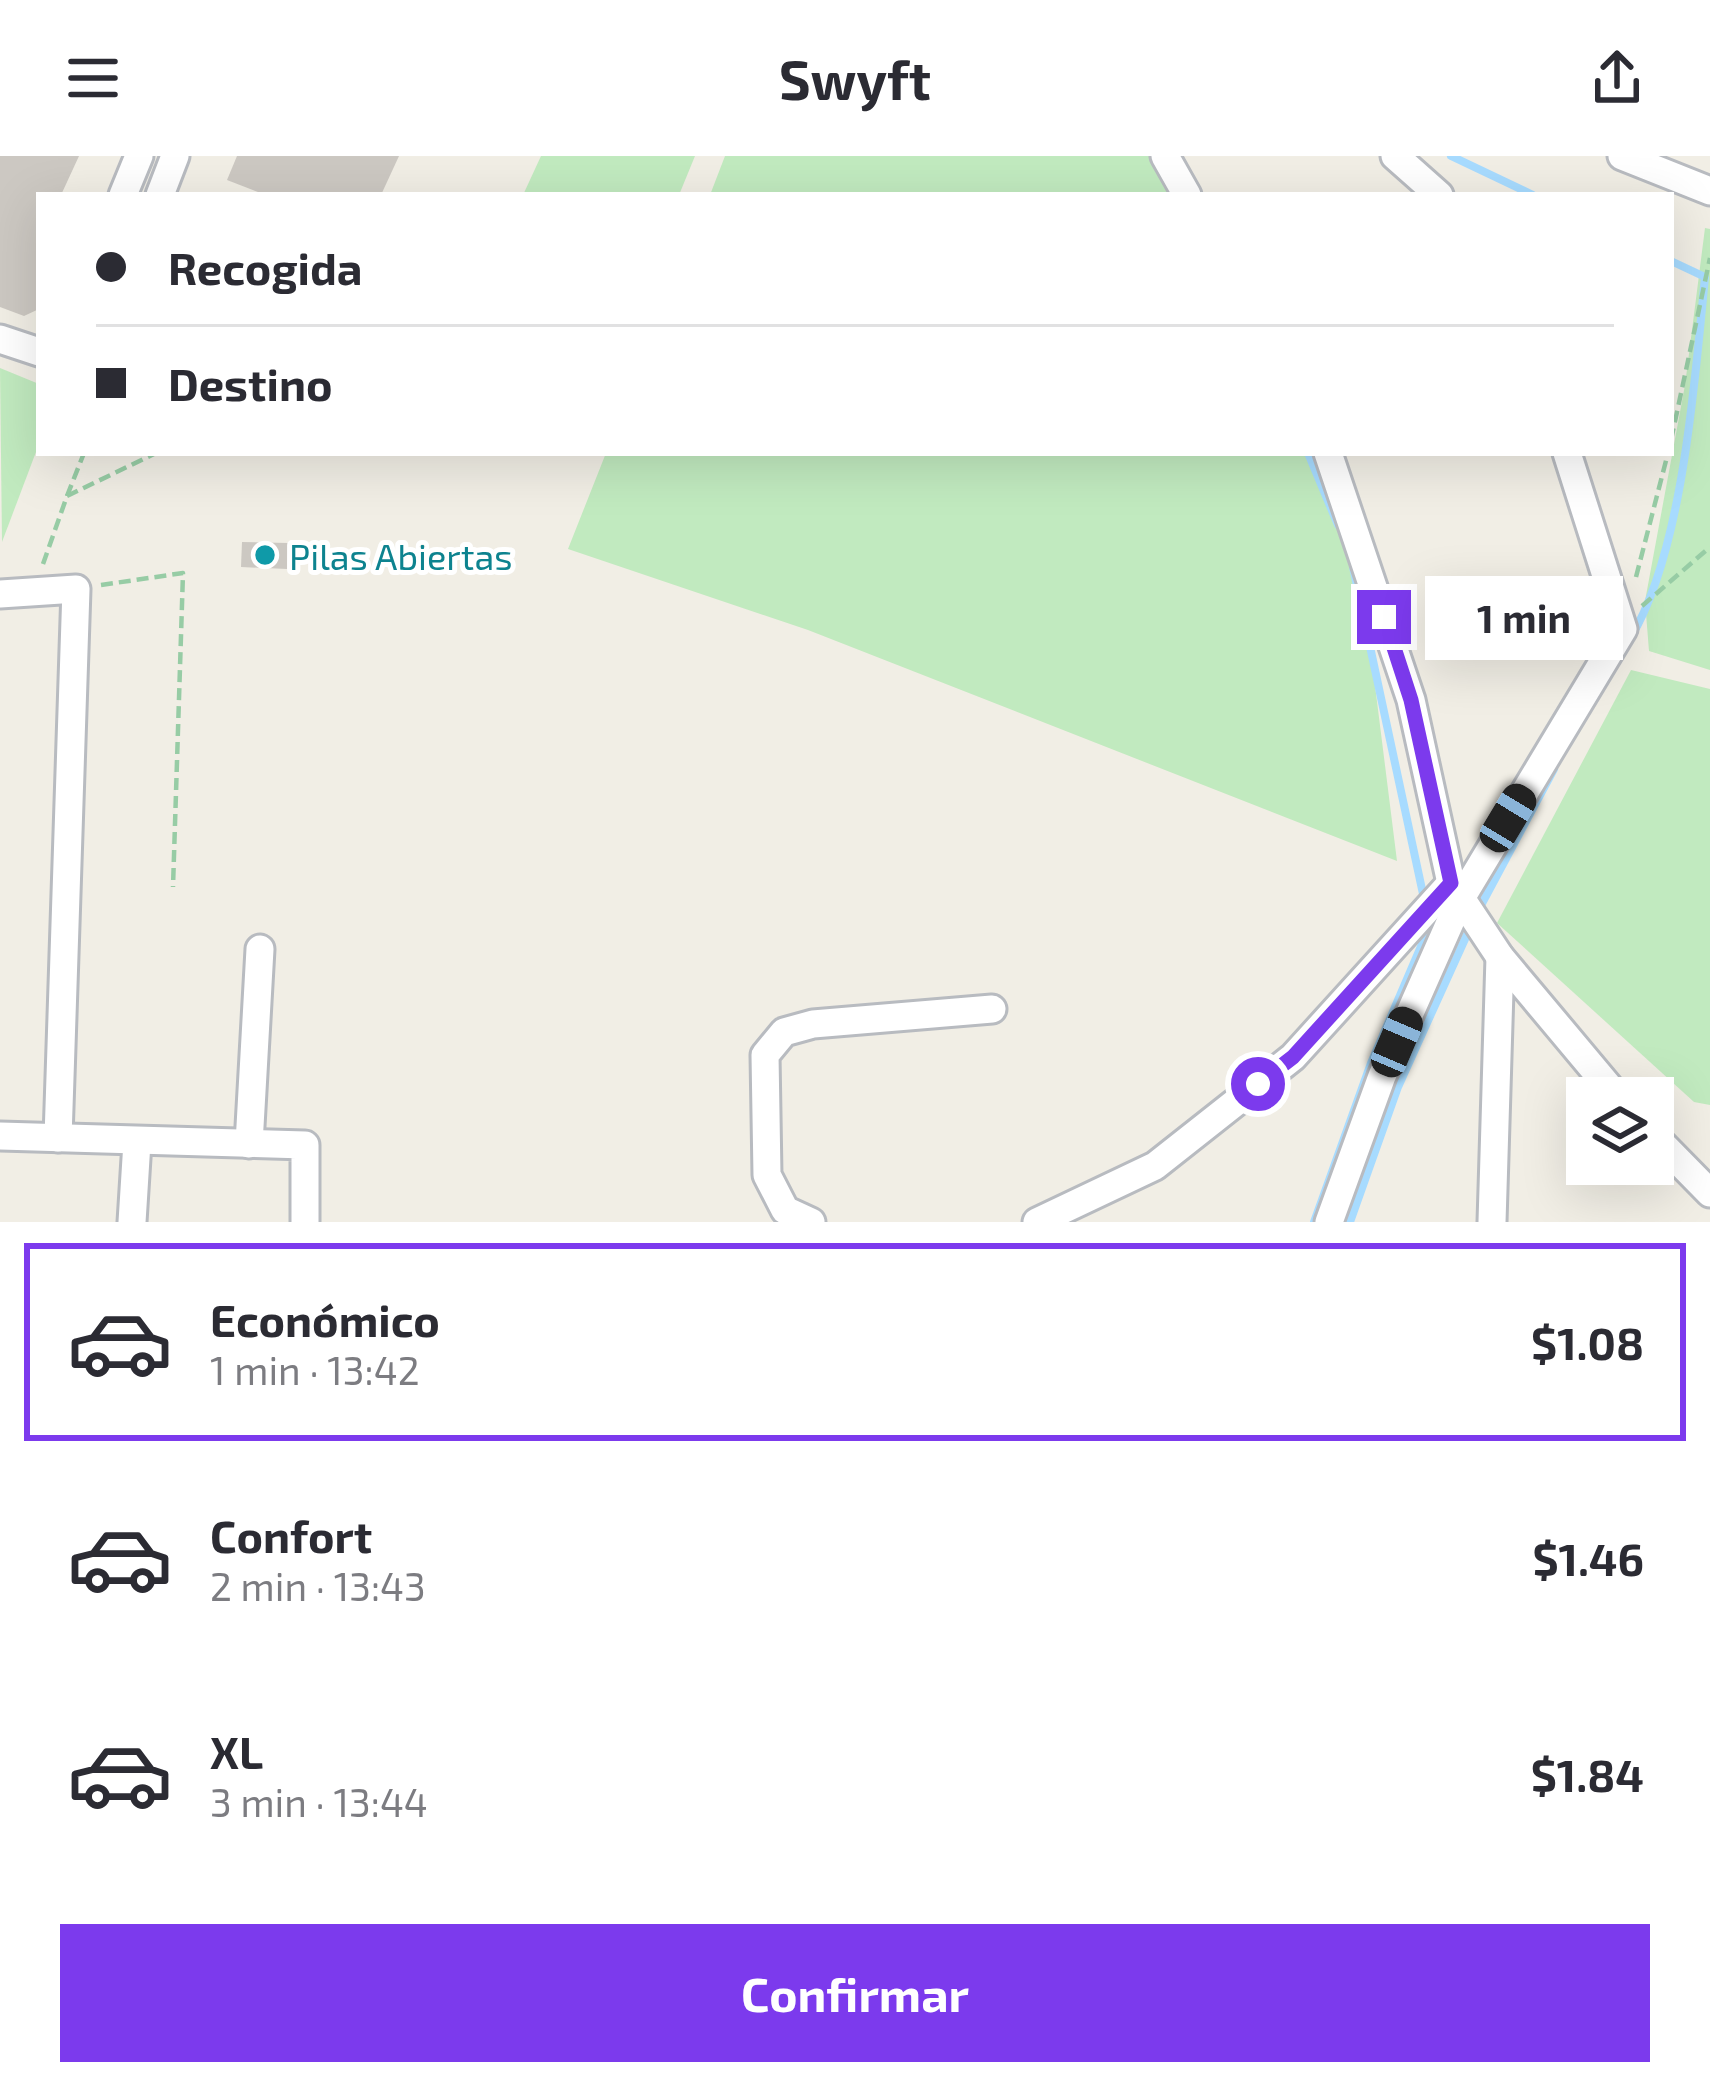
<!DOCTYPE html>
<html lang="es">
<head>
<meta charset="utf-8">
<style>
  body { margin:0; font-family:"Exo 2",sans-serif; background:#f7f7f7; color:#2b2b33; height:100vh; display:flex; flex-direction:column; font-size:45px; white-space:nowrap }
  * { box-sizing:border-box; margin:0 }
  p { font-size:39px; color:#7c7c81 }
  .icon { flex:none; width:66px; height:66px; fill:none; stroke:currentColor; stroke-width:2; stroke-linecap:round; stroke-linejoin:round }
  .map { position:relative; height:1066px; overflow:hidden }
  .sheet { display:flex; flex-direction:column; background:#fff; flex:1 }
  .sheet>* { flex:none }
  .guide { position:absolute; left:36px; top:36px; width:1638px; height:264px; border-radius:0px; box-shadow:0 12px 48px #0002; display:grid; align-content:center; height:264px; padding:0 60px; background:#fff }
  .tools { position:absolute; left:1566px; top:921px; display:grid; gap:24px }
  .tools a { display:grid; place-items:center; width:108px; height:108px; border-radius:0px; background:#fff; box-shadow:0 12px 48px #0002; font-size:60px }
  .end { position:absolute; width:54px; height:54px; margin:-27px; border:15px solid #7c3aed; background:#fff; box-shadow:0 0 0 6px #fff }
  .from { border-radius:50% }
  .bubble { position:absolute; height:84px; border-radius:0px; background:#fff; box-shadow:0 12px 48px #0002; font-size:39px; font-weight:700; line-height:84px; text-align:center }
  .car { position:absolute; width:36px; height:72px; margin:-36px -18px; border-radius:15px; box-shadow:0 0 9px 3px #0007; background:linear-gradient(#222 24%,#8ab4d8 0 40%,#222 0 76%,#8ab4d8 0 86%,#222 0) }
  .guide b { display:flex; align-items:center; gap:42px; height:114px; font-size:45px }
  .guide b+b { border-top:3px solid #e1e1e2 }
  .guide i { width:30px; height:30px; background:#2b2b33 }
  ul { padding:21px 0 0; list-style:none }
  li { display:flex; align-items:center; gap:36px; height:198px; margin:0 24px 18px; padding:0 36px; border:6px solid transparent; border-radius:0px }
  li div { flex:1 }
  li b { display:block; font-size:45px }
  li em { font-style:normal; font-weight:700 }
  li.active { border-color:#7c3aed }
  li>.icon { width:108px; height:108px; stroke-width:1.5 }
  .primary-button { display:flex; gap:24px; margin-top:auto; padding:24px 60px }
  .primary-button a { flex:1; height:138px; border-radius:0px; background:#7c3aed; color:#fff; font-size:48px; font-weight:700; line-height:138px; text-align:center }
  header { display:flex; justify-content:space-between; align-items:center; height:156px; padding:0 60px; background:#fff; font-size:54px; font-weight:700 }
  .map>svg:first-child { display:block }
</style>
</head>
<body>
<header><svg class="icon" aria-label="menu" viewBox="0 0 24 24"><path d="M4 6h16M4 12h16M4 18h16"/></svg>Swyft<svg class="icon" aria-label="share" viewBox="0 0 24 24"><path d="M12 15V3M7 8l5-5 5 5M5 13v7h14v-7"/></svg></header>
<div class="map">
<svg width="1710" height="1066" viewBox="0 0 1710 1066">
  <rect width="100%" height="100%" fill="#f1eee5"/>
  <g fill="#c1eabf">
    <polygon points="541,0 695,0 679,39 523,39"/>
    <polygon points="725,0 1157,0 1177,39 710,39"/>
    <polygon points="1705,72 1710,73 1710,514 1649,495 1645,445 1685,229"/>
    <polygon points="0,212 39,228 39,288 2,386"/>
    <polygon points="606,297 1314,297 1356,378 1397,705 808,474 568,393"/>
    <polygon points="1631,514 1710,533 1710,949 1694,946 1497,767"/>
  </g>
  <g fill="none" stroke-linecap="round" stroke-linejoin="round">
    <g stroke="#a7dbff" stroke-width="8">
      <polyline points="1451,0 1533,39"/>
      <polyline points="1308,297 1338,369"/>
      <polyline points="1353,411 1423,738"/>
      <path d="M 1631,481 C 1683,395 1695,223 1705,121 L 1671,105"/>
      <polyline points="1479,753 1554,613"/>
      <polyline points="1314,1066 1371,907 1425,781"/>
      <polyline points="1350,1066 1398,931 1470,772"/>
    </g>
  </g>
  <g fill="#ccc8c2">
    <polygon points="0,0 79,0 61,39 39,39 39,153 24,160 0,151"/>
    <polygon points="237,0 399,0 381,39 266,39 227,24"/>
    <polygon points="242,386 288,387 287,413 241,411"/>
  </g>
  <g fill="none" stroke-linecap="round" stroke-linejoin="round">
    <g stroke="#b8bbc0" stroke-width="33">
      <g id="minor">
        <polyline points="1165,0 1187,39"/>
        <polyline points="1395,0 1439,39"/>
        <polyline points="1622,0 1710,35"/>
        <polyline points="123,39 139,0"/>
        <polyline points="160,39 175,0"/>
        <polyline points="0,183 39,196"/>
        <polyline points="1328,297 1411,544 1451,727 1500,801 1618,942"/>
        <polyline points="0,438 76,433 58,982"/>
        <polyline points="1653,979 1710,1037"/>
        <polyline points="0,980 305,989 305,1066"/>
        <polyline points="249,988 260,793"/>
        <polyline points="132,1066 137,986"/>
        <polyline points="811,1066 785,1054 767,1019 765,899 784,876 813,868 992,853"/>
        <polyline points="1037,1066 1155,1010 1293,901 1451,727"/>
        <polyline points="1329,1066 1382,920 1460,744 1623,473 1567,297"/>
        <polyline points="1492,1066 1500,801"/>
      </g>
    </g>
    <g stroke="#97cca5" stroke-width="4.5" stroke-dasharray="12 6" stroke-linecap="butt">
      <polyline points="1671,284 1710,102"/>
      <polyline points="67,340 84,297"/>
      <polyline points="43,408 67,340 156,297"/>
      <polyline points="1636,421 1668,297"/>
      <polyline points="101,429 183,417 173,731"/>
      <polyline points="1642,450 1710,391"/>
    </g>
    <use href="#minor" stroke="#fff" stroke-width="27"/>
  </g>
  <g fill="none" stroke-linecap="round" stroke-linejoin="round">
    <polyline stroke="#7c3aed" stroke-width="15" points="1258,928 1293,901 1451,727 1411,544 1384,461"/>
  </g>
  <circle fill="#0f9aa8" stroke="#fff" stroke-width="4.5" cx="265" cy="399" r="12"/>
  <g text-anchor="middle" dominant-baseline="central" stroke-width="10" stroke-linejoin="round" paint-order="stroke">
    <g font-size="36" fill="#0d838f" stroke="#fff" text-anchor="start">
      <text x="289" y="399">Pilas Abiertas</text>
    </g>
  </g>
</svg>
<div class="tools">
<a><svg class="icon" aria-label="layers" viewBox="0 0 24 24"><path d="M12 4l9 5-9 5-9-5zM3 14l9 5 9-5"/></svg></a>
</div>
<i class="end from" style="left:1258px;top:928px"></i>
<i class="end" style="left:1384px;top:461px"></i>
<div class="bubble" style="left:1425px;top:420px;width:198px">1 min</div>
<i class="car" style="left:1508px;top:662px;rotate:31deg"></i>
<i class="car" style="left:1397px;top:886px;rotate:23deg"></i>
<div class="guide">
<b><i class="from"></i>Recogida</b>
<b><i></i>Destino</b>
</div>
</div>
<section class="sheet">
<ul>
<li class="active"><svg class="icon" aria-label="car" viewBox="0 0 24 24"><path d="M5 17H2v-5l4-1 3-4h7l3 4 3 1v5h-3M9 17h6M6 11h13"/><circle cx="7" cy="17" r="2"/><circle cx="17" cy="17" r="2"/></svg><div><b>Económico</b><p>1 min · 13:42</p></div><em>$1.08</em></li>
<li><svg class="icon" aria-label="car" viewBox="0 0 24 24"><path d="M5 17H2v-5l4-1 3-4h7l3 4 3 1v5h-3M9 17h6M6 11h13"/><circle cx="7" cy="17" r="2"/><circle cx="17" cy="17" r="2"/></svg><div><b>Confort</b><p>2 min · 13:43</p></div><em>$1.46</em></li>
<li><svg class="icon" aria-label="car" viewBox="0 0 24 24"><path d="M5 17H2v-5l4-1 3-4h7l3 4 3 1v5h-3M9 17h6M6 11h13"/><circle cx="7" cy="17" r="2"/><circle cx="17" cy="17" r="2"/></svg><div><b>XL</b><p>3 min · 13:44</p></div><em>$1.84</em></li>
</ul>
<div class="primary-button"><a>Confirmar</a></div>
</section>
</body>
</html>
